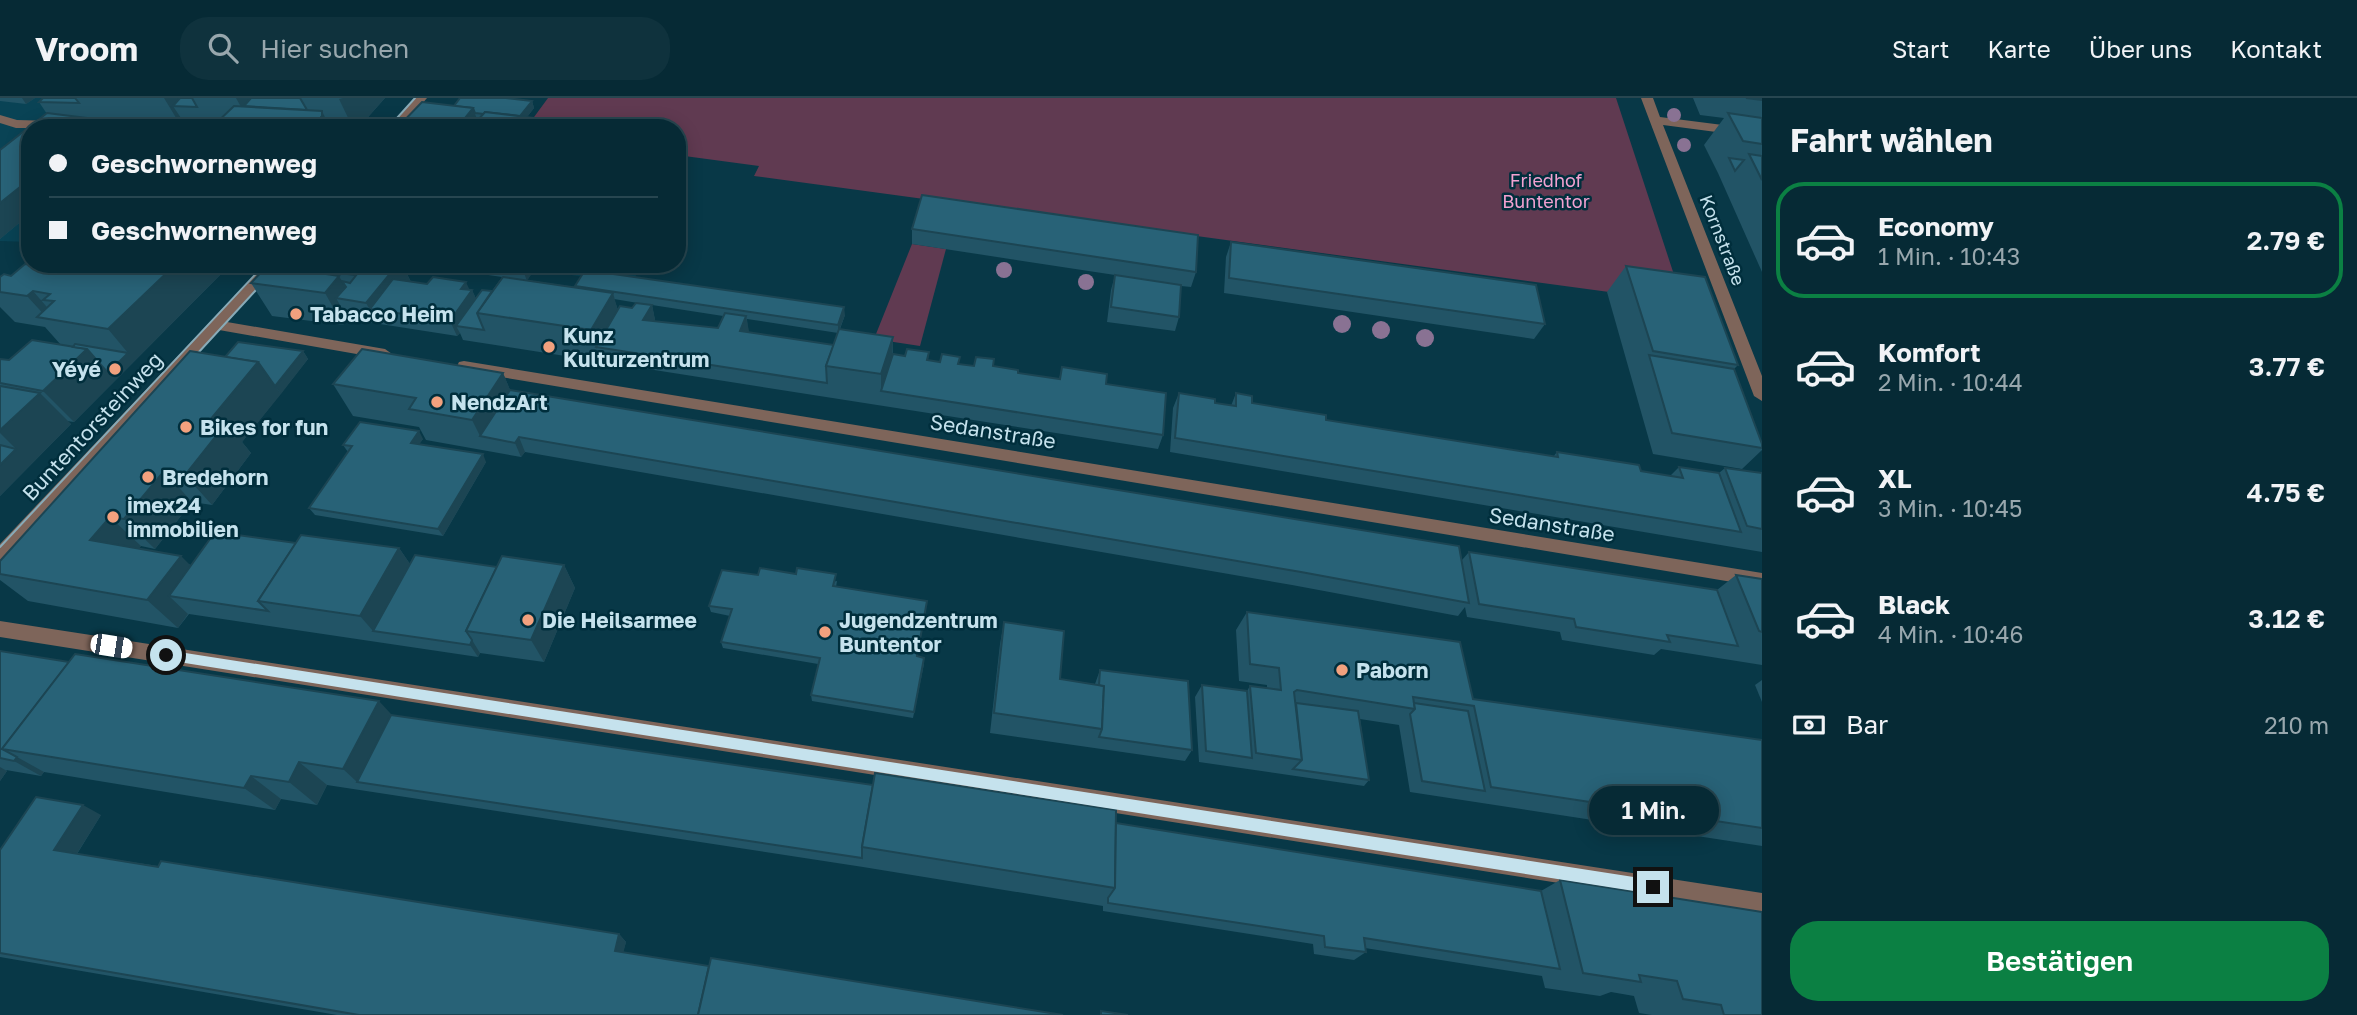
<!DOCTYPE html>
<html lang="de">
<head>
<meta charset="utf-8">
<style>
  body { margin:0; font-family:"Golos Text",sans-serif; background:#0f323d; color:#f1f3f6; height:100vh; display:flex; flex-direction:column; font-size:26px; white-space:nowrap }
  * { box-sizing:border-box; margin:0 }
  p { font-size:23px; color:#98a7ad }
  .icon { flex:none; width:38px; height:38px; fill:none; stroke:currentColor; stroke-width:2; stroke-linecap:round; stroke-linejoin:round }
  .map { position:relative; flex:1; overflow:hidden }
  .details { display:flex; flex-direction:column; background:#062a35; width:595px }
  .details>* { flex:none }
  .guide { position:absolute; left:21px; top:21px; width:665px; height:154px; border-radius:28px; box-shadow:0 4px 18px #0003,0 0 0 2px #274650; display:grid; align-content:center; height:154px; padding:0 28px; background:#062a35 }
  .end { position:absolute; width:32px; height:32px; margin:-16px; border:9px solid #c5e2ed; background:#111; box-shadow:0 0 0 4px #111 }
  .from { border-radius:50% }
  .bubble { position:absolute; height:49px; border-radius:24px; background:#062a35; box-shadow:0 4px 18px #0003,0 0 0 2px #274650; font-size:23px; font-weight:600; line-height:49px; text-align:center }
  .car { position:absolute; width:21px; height:42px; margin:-21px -10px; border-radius:9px; box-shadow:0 0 5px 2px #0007; background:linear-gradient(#fff 24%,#345 0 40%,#fff 0 76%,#345 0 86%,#fff 0) }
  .guide b { display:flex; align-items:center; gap:24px; height:66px; font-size:26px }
  .guide b+b { border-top:2px solid #274650 }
  .guide i { width:18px; height:18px; background:#f1f3f6 }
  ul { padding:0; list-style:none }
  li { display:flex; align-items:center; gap:21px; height:116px; margin:0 14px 10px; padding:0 14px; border:4px solid transparent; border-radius:28px }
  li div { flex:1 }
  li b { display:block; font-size:26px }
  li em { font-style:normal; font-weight:600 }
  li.selected { border-color:#0b8043 }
  li>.icon { width:63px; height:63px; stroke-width:1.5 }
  h2 { padding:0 28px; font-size:32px; line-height:84px }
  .pay { display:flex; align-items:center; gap:18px; height:77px; padding:0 28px; font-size:26px }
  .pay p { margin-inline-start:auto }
  .button { display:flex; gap:14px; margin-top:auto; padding:14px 28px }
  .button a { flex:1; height:80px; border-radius:28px; background:#0b8043; color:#fff; font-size:28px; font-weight:600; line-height:80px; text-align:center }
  header { display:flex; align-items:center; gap:42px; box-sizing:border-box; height:98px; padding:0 35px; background:#062a35; border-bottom:2px solid #274650 }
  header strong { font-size:33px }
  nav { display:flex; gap:38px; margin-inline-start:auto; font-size:24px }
  .search { width:490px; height:63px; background:#0f323d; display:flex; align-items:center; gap:18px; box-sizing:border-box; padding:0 24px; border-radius:28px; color:#98a7ad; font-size:26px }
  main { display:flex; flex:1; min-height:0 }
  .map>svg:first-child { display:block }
</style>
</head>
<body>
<header>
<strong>Vroom</strong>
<div class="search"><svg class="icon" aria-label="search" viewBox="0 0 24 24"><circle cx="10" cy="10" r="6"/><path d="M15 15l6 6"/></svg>Hier suchen</div>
<nav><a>Start</a><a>Karte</a><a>Über uns</a><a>Kontakt</a></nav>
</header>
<main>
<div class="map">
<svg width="1762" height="917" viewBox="0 0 1762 917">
  <rect width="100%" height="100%" fill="#083847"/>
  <g fill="#094355">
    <polygon points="0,0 66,0 34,30 30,30 30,144 0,143"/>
    <polygon points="498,166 643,166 631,186"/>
  </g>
  <g fill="#603a51">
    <polygon points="548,0 1616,0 1679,192 1646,199 754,78 759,68 677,57 677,30 526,30"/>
    <polygon points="912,146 946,151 920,248 874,241"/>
  </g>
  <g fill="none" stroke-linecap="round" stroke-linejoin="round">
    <g fill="#7e655a" fill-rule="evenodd">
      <polygon points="415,0 427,0 402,30 389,30"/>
      <polygon points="1641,0 1653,0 1660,19 1762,32 1762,40 1663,27 1762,278 1762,303 1754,298"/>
      <polygon points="0,17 17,22 54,23 60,27 57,30 16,30 0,25"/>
      <polygon points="265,166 280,166 227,224 385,251 392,256 390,260 385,261 219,232 6,463 0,465 0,446"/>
      <polygon points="464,263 1762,475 1762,489 459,272 457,268 459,264"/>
      <polygon points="0,523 1762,795 1762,817 0,539"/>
    </g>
    <g stroke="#88abb8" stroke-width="2">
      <polyline points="388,30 415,0"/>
      <polyline points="186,268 280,166"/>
      <polyline points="0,449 265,166"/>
    </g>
  </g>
  <g fill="#897293">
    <circle cx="1674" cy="17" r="7"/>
    <circle cx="1684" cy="47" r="7"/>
    <circle cx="1004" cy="172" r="8"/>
    <circle cx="1086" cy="184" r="8"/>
    <circle cx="1342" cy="226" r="9"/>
    <circle cx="1381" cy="232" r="9"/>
    <circle cx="1425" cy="240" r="9"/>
  </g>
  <g fill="#225466" fill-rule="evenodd">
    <polygon points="0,0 35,0 26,6 0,3"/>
    <polygon points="43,0 385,0 361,27 361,30 217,24 182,22 181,20 178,23 81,20 107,29 182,30 30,30 30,116 0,141 0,52 47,16 39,4"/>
    <polygon points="1693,0 1762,0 1762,174 1718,75 1704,47 1724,20 1700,17"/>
    <polygon points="532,3 534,10 527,19 615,30 397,30 454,8"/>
    <polygon points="912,131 1196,174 1191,189 1181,188 1179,219 1175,233 1107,224 1111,192 1115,177 912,146"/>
    <polygon points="1231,144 1545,226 1534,241 1224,195 1226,159"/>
    <polygon points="30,158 30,166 231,166 74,324 67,323 71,326 0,398 0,261 9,262 61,247 45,229 15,224 0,209 0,179 11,178 29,166 25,162"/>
    <path d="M 286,166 L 402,166 L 411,184 L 472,192 L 476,201 L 492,193 L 502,179 L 433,169 L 432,166 L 533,166 L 534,172 L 527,182 L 575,189 L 575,188 L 845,217 L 840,231 L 893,239 L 893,256 L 905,258 L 929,254 L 928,262 L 974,268 L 993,268 L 1018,275 L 1059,281 L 1062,269 L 1106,286 L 1163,337 L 1158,351 L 463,242 L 460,235 L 457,238 L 348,221 L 343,227 L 272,218 L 251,185 L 283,170 ZM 614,201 L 644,206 L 632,210 L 618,212 ZM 652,207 L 723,218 L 718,230 L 654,223 L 655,222 ZM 747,221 L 838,235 L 834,247 L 748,234 Z"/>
    <polygon points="1626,168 1738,267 1734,271 1762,346 1762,352 1742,371 1653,356 1607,194"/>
    <polygon points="303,253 308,261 242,344 251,355 212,407 192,404 155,451 141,448 139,450 191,467 296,445 399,450 410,466 497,469 564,467 575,490 544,564 480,555 478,559 189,516 178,530 28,503 0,482 0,463 225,259"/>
    <polygon points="503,275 510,292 1462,462 1469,454 1717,492 1736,477 1762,481 1762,567 1661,551 1654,557 1562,542 1560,534 1467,519 1465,509 1458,518 1292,487 525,354 521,359 426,342 419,329 353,318 333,286"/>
    <polygon points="1179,295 1215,305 1231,308 1236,295 1252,305 1326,322 1553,359 1557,354 1641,373 1670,378 1679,369 1719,375 1725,370 1762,375 1762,454 1170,354 1173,310"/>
    <polygon points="423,341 419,346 486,364 443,438 315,417 309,410 348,354 343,347"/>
    <polygon points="837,483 836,489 926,510 917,558 924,560 924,566 913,620 812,603 811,597 818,566 723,550 721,544 730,518 711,514 709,508"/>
    <polygon points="1247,514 1473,601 1762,642 1762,748 1410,694 1399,627 1360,621 1369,682 1364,688 1199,664 1195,599 1202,587 1247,593 1250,588 1267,590 1267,587 1239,583 1236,532"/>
    <polygon points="1004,524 1060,581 1095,586 1100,572 1192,652 1185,663 990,635 1000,546"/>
    <polygon points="0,553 391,617 1116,725 1541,793 1560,782 1762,917 1652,917 1639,915 1634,898 1611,894 1600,898 1545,890 1542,878 1365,850 1366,854 1354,862 1314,856 1313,846 1103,813 1103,808 863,769 327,687 317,707 281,701 275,712 44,674 41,678 6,672 7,673 0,683"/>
    <polygon points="1762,582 1762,604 1755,587"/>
    <polygon points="101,717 77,756 619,836 626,844 623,854 709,868 1063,917 337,917 0,859 0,752"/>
  </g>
  <g fill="#1c4553">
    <polygon points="22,0 35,0 26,6"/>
    <polygon points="164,0 192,0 173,8 181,20 178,23"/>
    <polygon points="236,0 271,0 250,25"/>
    <polygon points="343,0 385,0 361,27 361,30 353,30 339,1"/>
    <polygon points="532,3 534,10 521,27 519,19"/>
    <polygon points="473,10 480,30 465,20"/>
    <polygon points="322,13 330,30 312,30"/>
    <polygon points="103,22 108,30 96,30"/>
    <polygon points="178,24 182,30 173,30"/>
    <polygon points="681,38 687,70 677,85 677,44"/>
    <polygon points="30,81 30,116 0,141 0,105"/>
    <polygon points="176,166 231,166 74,324 43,293 87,251 128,255 108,231"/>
    <polygon points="366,166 402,166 411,184 370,211 378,226 366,205 378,190"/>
    <polygon points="530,166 533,166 534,172 527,183 524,175"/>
    <polygon points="333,174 337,181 339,178 353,203 336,200 348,221 343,227 325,195 328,181"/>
    <polygon points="466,184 471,195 472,192 479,207 456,228 460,235 457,238 450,223 461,191"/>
    <polygon points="33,193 59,223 48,221 27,198"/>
    <polygon points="613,195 622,227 596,249 601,264 591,232"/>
    <polygon points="652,207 655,222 647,237 643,222"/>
    <polygon points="844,209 845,217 838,235 838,227"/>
    <polygon points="746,218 749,233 742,248 740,233"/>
    <polygon points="893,239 892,271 881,293 881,276"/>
    <polygon points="303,253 308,261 281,296 275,288"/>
    <polygon points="258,264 281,296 242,344 251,355 212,407 185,377 210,322"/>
    <polygon points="503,275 516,306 480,338 472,322"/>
    <polygon points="40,295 71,326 0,398 0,367 16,351 0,335 0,332"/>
    <polygon points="419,333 423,341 415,352 411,345"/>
    <polygon points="519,339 525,354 521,359 515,345"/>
    <polygon points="483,356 486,364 443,438 438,431"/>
    <polygon points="164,373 192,404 155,451 124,421"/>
    <polygon points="110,419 141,448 122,471 90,442"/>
    <polygon points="399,450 419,479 373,533 360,518"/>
    <polygon points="181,458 210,487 169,498 188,516 178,530 147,502"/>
    <polygon points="564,467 575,490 544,564 531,542"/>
    <polygon points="472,542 480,555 478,559 470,547"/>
    <polygon points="379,603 402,628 357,684 343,671"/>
    <polygon points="17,659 44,674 41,678 14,663"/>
    <polygon points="299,664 327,687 317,707 289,684"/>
    <polygon points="0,669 7,673 0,683"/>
    <polygon points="251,678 281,701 275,712 244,690"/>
    <polygon points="83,707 101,717 73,762 54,752"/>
    <polygon points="619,836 626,844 622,860 615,853"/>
  </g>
  <g fill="#286277" stroke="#1c4553" stroke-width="2">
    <polygon points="43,0 75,0 79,5 39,4"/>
    <polygon points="180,0 192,0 197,9 173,8"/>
    <polygon points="251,0 300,0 307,12 244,8"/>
    <polygon points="460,0 506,0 532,3 520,18 485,14 484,16 475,15 473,10 454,8"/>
    <polygon points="1746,0 1762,0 1762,2"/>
    <polygon points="422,4 473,10 465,20 478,22 485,14 615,30 397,30"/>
    <polygon points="234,8 322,13 322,18 312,30 211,30"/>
    <polygon points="47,15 103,22 96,30 30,30 30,81 0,105 0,52"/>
    <polygon points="1728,15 1762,20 1762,46 1743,43"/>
    <polygon points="112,23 178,24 173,30 106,30"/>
    <polygon points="204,24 217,24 211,30 199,30"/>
    <polygon points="1749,56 1762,58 1762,82"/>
    <polygon points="1729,60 1744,62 1735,73"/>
    <polygon points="922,97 1198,137 1196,174 912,131"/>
    <polygon points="1231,144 1536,187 1545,226 1229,180"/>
    <polygon points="25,166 94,175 99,171 58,166 176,166 108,231 37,219 54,203 43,202 50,196 33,193 27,198 0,194 0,179 4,176 11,178"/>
    <polygon points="286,166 340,166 361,169 354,177 333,174 331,177 283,170"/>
    <polygon points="380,166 398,166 366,205 336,200 346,189 342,183 350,185 361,171 374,173"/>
    <polygon points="463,166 530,166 524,175"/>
    <polygon points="268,167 339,178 325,195 251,185"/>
    <polygon points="1626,168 1705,179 1738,267 1653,253"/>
    <polygon points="585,172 844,209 838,227 575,188"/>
    <polygon points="1115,177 1181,187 1179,219 1111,209"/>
    <polygon points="433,179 466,184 461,191 472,192 450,223 370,211 393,181 427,186"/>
    <polygon points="503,179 613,195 591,232 477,215"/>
    <polygon points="482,192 492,193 477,215 484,232 456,228"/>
    <polygon points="636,205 652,207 643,222 718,230 725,215 746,218 740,233 834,247 826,268 827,285 596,249 620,208 632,210"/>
    <polygon points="839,231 893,239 881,276 826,268"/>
    <polygon points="32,242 87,251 43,293 0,285 0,261 9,262"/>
    <polygon points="238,244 303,253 275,288 258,264 225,259"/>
    <polygon points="75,246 128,255 108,275 87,251 73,249"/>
    <polygon points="362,251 503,275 472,322 409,311 416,300 333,286"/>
    <polygon points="907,251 929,254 927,262 940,264 942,256 960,259 958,266 974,268 976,259 994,261 993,268 1018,272 1018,275 1060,281 1062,269 1107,276 1106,286 1166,295 1163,337 881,293 893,256 905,258"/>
    <polygon points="190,253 258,264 210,322 227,324 185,377 164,373 124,421 110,419 90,442 181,458 147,502 0,476 0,463"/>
    <polygon points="1649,257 1734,271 1762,346 1762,350 1672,335"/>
    <polygon points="0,288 40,295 0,332"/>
    <polygon points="510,292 1459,448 1469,505 1301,474 519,339 515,345 480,338"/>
    <polygon points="1179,295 1215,301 1215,305 1236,308 1236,295 1252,298 1252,305 1326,317 1326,322 1558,359 1557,354 1639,367 1641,373 1683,380 1679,369 1719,375 1741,434 1175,340"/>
    <polygon points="360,324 419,333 411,345 483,356 438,431 309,410 352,348 343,347"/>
    <polygon points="0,347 16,351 0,367"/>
    <polygon points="1725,370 1762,375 1762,431 1747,428"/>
    <polygon points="215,434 296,445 258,503 268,513 169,498"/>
    <polygon points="301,437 399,450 360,518 258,503"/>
    <polygon points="1469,454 1717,492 1738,548 1667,537 1670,544 1576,529 1574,521 1479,506"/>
    <polygon points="415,457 497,469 466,533 472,542 470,547 373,533"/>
    <polygon points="502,458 564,467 531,542 466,533"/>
    <polygon points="760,470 796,476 797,470 836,476 833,488 927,503 917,558 924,560 914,614 811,597 820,560 721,544 732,511 709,508 722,472 758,477"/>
    <polygon points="1736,477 1762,481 1762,534 1759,533"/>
    <polygon points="1247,514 1460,544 1473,601 1762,642 1762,730 1491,689 1474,608 1413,599 1415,611 1297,592 1294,594 1302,662 1256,655 1250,588 1281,592 1279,570 1250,566"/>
    <polygon points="1004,524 1064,533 1060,581 1104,588 1102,631 994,615"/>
    <polygon points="0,553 69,564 2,651 17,659 14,663 0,660"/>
    <polygon points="75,556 379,603 343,671 299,664 289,684 251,678 244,690 2,651"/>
    <polygon points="1100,572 1188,583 1192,652 1099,639 1102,631 1104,588 1099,587"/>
    <polygon points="1202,587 1247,593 1252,660 1206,653"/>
    <polygon points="1296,605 1358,613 1369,682 1293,671 1302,662"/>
    <polygon points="1414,605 1468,613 1485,693 1422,683 1410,616 1415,611"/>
    <polygon points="391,617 873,687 862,749 862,760 357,684"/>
    <polygon points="875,675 1116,712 1115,790 862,749"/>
    <polygon points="36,699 83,707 54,752 158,769 161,763 619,836 615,853 709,868 698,917 359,917 0,855 0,752"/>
    <polygon points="1116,725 1541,793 1560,871 1364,840 1366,854 1325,849 1324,838 1108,805 1108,800 1115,790"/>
    <polygon points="1560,782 1762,814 1762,917 1724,917 1721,907 1683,901 1677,883 1639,877 1641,884 1583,875"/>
    <polygon points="711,860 1063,917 698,917"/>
    <polygon points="1101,913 1128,917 1101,917"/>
  </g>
  <polygon fill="#c5e2ed" points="166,552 1653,782 1660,789 1653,796 166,562 160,557"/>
  <g fill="#f2a17e" stroke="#002e3c" stroke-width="2.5">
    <circle cx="296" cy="216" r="7"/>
    <circle cx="549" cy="249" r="7"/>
    <circle cx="115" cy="271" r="7"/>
    <circle cx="437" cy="304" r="7"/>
    <circle cx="186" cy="329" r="7"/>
    <circle cx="148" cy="379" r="7"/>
    <circle cx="113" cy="419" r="7"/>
    <circle cx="528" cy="522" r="7"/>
    <circle cx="825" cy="534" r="7"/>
    <circle cx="1342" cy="572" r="7"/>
  </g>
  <g text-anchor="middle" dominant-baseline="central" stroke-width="5" stroke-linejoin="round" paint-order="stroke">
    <g font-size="18" fill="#f2a2d1" stroke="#002e3c">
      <text x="1546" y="82">Friedhof<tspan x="1546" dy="21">Buntentor</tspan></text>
    </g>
    <g font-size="18" fill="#c5e2ed" stroke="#002e3c">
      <text transform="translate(1723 142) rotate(69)">Kornstraße</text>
    </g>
    <g font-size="21" font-weight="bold" fill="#c5e2ed" stroke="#002e3c" text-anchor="start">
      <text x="310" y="216">Tabacco Heim</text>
      <text x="563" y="237">Kunz<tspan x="563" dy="24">Kulturzentrum</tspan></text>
      <text x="101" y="271" text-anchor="end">Yéyé</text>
      <text x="451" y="304">NendzArt</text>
      <text x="200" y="329">Bikes for fun</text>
      <text x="162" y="379">Bredehorn</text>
      <text x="127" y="407">imex24<tspan x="127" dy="24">immobilien</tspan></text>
      <text x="542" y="522">Die Heilsarmee</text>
      <text x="839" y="522">Jugendzentrum<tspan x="839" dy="24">Buntentor</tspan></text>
      <text x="1356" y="572">Paborn</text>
    </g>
    <g font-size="21" fill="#c5e2ed" stroke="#002e3c">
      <text transform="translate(92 328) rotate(-47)">Buntentorsteinweg</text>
      <text transform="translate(993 333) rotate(9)">Sedanstraße</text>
      <text transform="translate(1552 426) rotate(9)">Sedanstraße</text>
    </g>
  </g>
</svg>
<i class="end from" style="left:166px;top:557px"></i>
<i class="end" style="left:1653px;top:789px"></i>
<div class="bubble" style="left:1589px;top:688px;width:130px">1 Min.</div>
<i class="car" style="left:111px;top:548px;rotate:99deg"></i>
<div class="guide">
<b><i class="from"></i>Geschwornenweg</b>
<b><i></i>Geschwornenweg</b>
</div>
</div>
<section class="details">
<h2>Fahrt wählen</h2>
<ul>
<li class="selected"><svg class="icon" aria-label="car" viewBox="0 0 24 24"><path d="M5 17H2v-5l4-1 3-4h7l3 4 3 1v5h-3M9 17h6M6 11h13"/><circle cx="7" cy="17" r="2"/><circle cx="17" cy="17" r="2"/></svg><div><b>Economy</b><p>1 Min. · 10:43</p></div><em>2.79 €</em></li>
<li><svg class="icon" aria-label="car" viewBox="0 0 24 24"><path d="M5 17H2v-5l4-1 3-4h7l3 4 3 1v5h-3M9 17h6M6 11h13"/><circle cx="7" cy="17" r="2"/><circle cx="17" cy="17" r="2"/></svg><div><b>Komfort</b><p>2 Min. · 10:44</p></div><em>3.77 €</em></li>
<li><svg class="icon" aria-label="car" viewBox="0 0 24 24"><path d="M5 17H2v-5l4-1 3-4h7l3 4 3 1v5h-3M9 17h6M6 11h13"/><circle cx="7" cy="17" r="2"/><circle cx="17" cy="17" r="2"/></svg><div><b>XL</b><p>3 Min. · 10:45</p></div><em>4.75 €</em></li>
<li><svg class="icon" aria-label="car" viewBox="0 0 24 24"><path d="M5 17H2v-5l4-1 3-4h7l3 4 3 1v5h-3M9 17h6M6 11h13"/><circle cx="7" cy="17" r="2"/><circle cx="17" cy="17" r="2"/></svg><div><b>Black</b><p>4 Min. · 10:46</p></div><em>3.12 €</em></li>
</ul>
<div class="pay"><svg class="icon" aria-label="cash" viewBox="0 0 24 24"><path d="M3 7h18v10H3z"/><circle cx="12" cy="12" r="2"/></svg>Bar<p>210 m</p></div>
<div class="button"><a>Bestätigen</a></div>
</section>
</main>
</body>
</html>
